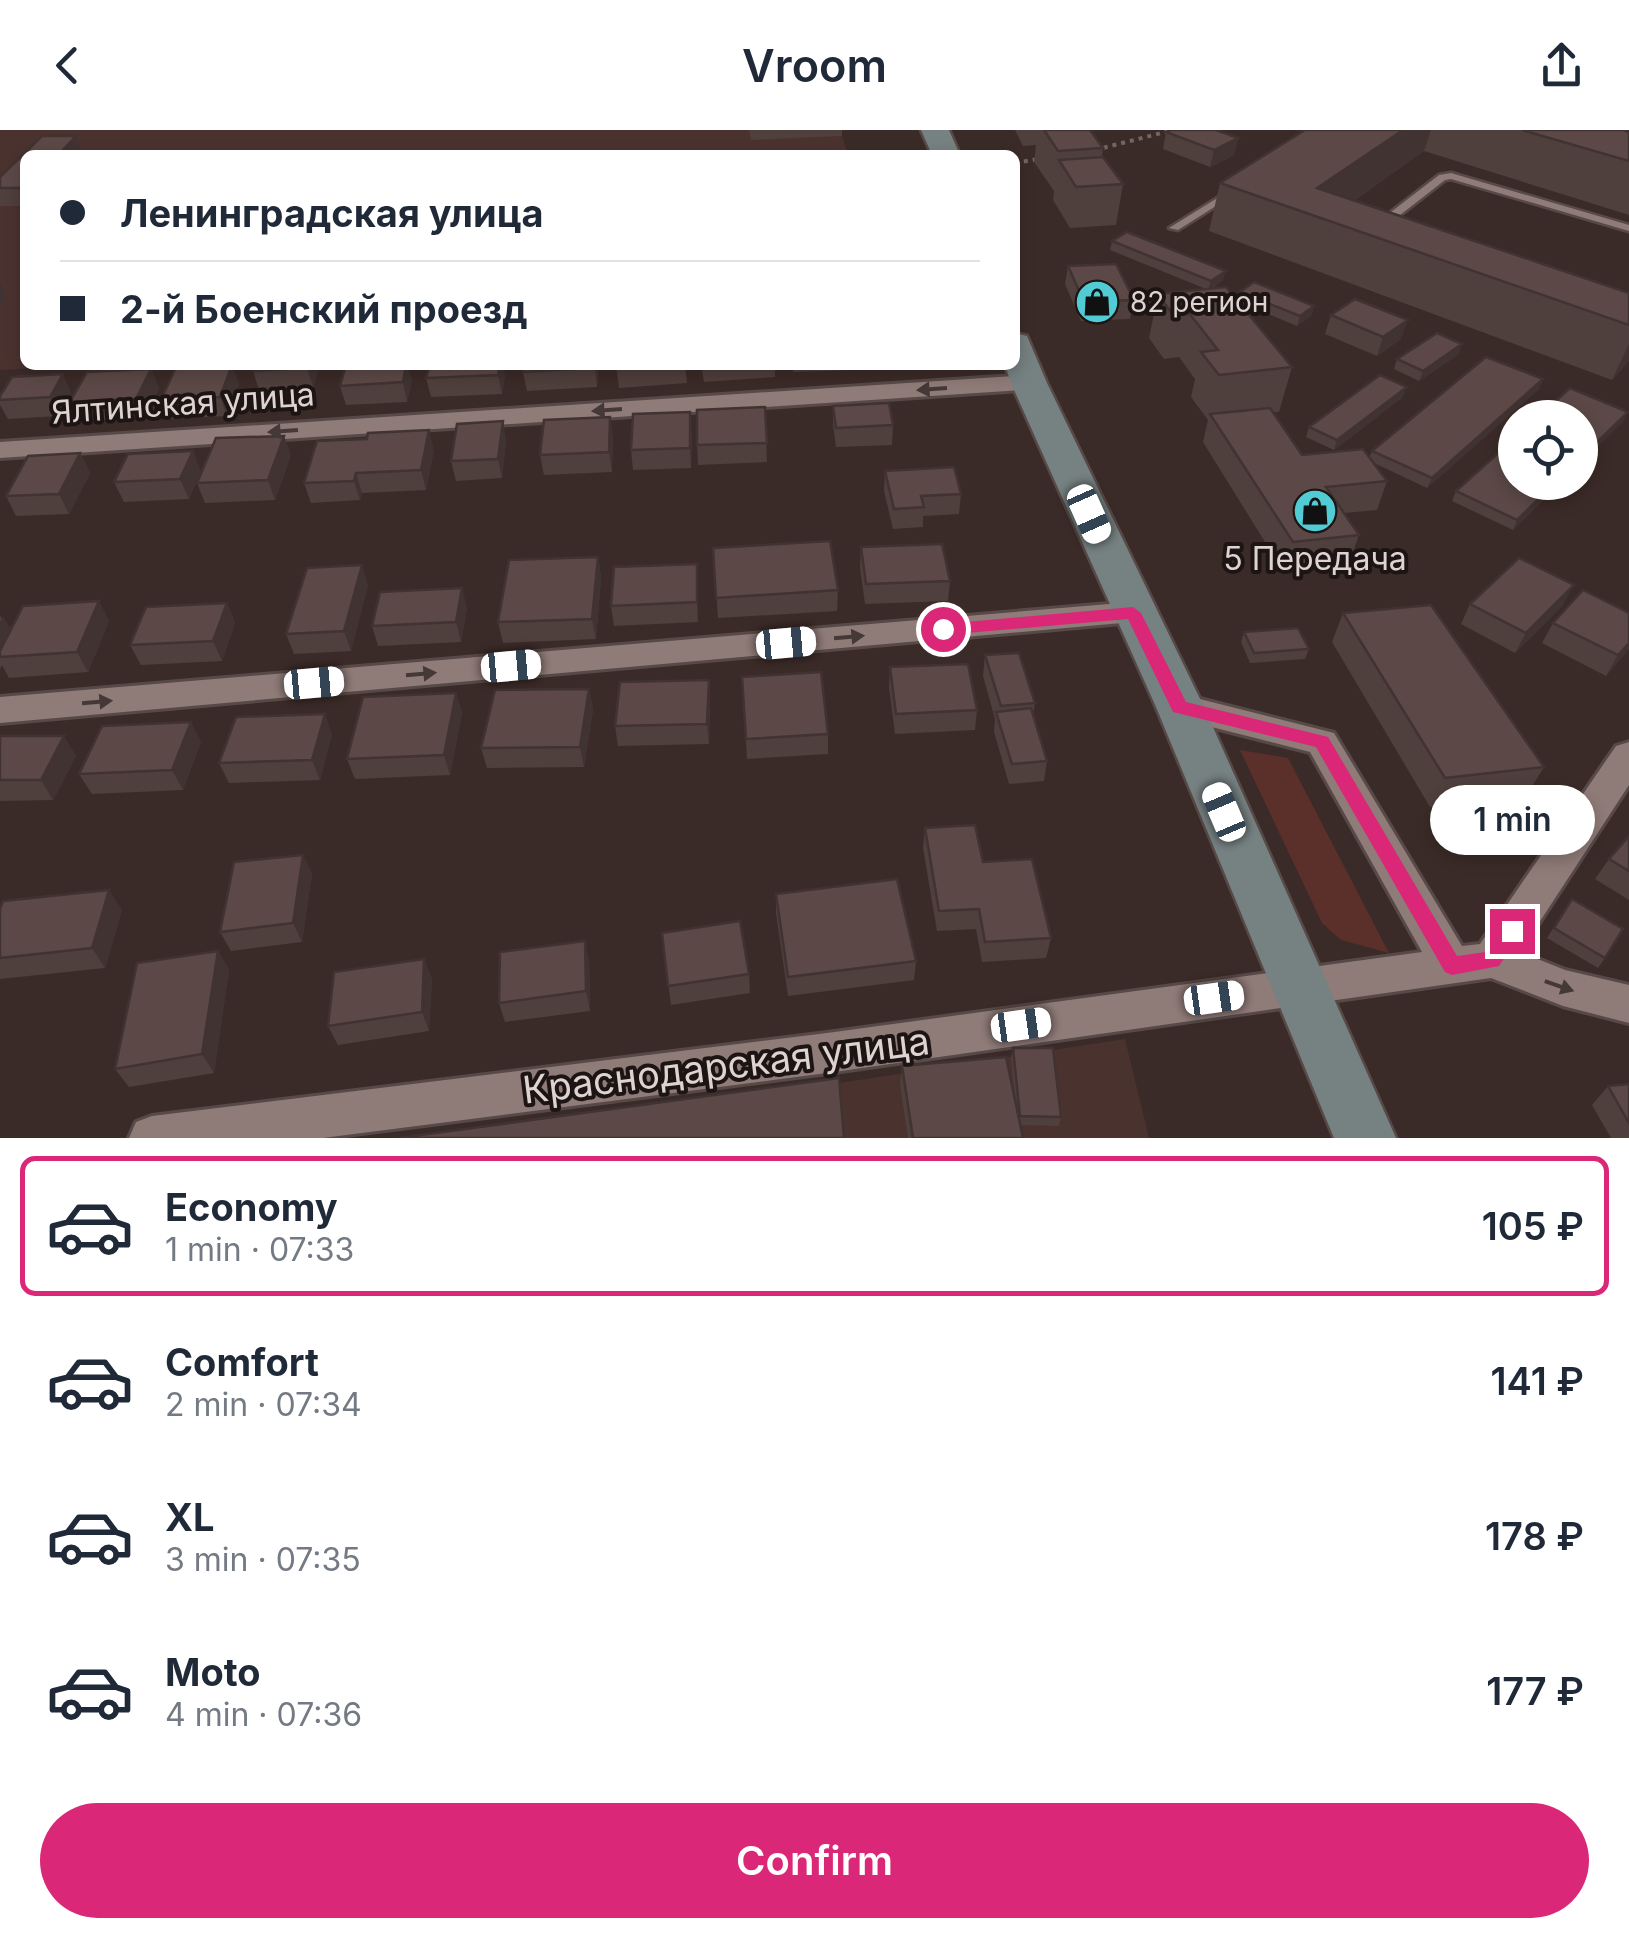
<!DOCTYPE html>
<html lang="en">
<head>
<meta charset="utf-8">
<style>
  body { margin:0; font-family:Inter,sans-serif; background:#f6f6f7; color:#1f2937; height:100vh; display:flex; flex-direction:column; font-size:38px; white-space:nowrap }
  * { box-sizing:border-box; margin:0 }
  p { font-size:32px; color:#747a83 }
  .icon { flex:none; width:55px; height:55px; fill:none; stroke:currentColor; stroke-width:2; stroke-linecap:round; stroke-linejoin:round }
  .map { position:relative; height:1008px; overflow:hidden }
  .sheet { display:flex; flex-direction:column; background:#fff; flex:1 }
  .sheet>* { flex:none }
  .top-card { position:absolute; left:20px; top:20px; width:1000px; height:220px; border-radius:15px; box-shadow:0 5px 15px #0003; display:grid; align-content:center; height:220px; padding:0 40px; background:#fff }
  .controls { position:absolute; left:1498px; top:270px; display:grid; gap:20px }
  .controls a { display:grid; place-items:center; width:100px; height:100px; border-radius:50%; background:#fff; box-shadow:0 5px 15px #0003; font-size:50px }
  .end { position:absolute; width:45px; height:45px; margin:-22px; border:12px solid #db2777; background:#fff; box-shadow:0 0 0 5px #fff }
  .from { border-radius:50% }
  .bubble { position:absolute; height:70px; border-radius:35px; background:#fff; box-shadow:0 5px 15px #0003; font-size:32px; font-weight:600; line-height:70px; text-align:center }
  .car { position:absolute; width:30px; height:60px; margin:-30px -15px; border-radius:12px; box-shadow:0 0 8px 2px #0007; background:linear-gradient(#fff 24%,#345 0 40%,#fff 0 76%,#345 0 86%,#fff 0) }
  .top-card b { display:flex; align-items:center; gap:35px; height:95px; font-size:38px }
  .top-card b+b { border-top:2px solid #e0e1e3 }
  .top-card i { width:25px; height:25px; background:#1f2937 }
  ul { padding:18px 0 0; list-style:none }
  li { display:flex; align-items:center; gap:30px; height:140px; margin:0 20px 15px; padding:0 20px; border:5px solid transparent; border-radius:15px }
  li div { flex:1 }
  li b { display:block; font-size:38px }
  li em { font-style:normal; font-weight:600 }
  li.active { border-color:#db2777 }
  li>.icon { width:90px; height:90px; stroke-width:1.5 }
  .primary-button { display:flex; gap:20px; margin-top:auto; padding:20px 40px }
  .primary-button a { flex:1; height:115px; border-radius:60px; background:#db2777; color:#fff; font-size:40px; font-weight:600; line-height:115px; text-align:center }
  header { display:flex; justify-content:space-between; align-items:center; height:130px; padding:0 40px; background:#fff; font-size:45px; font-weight:600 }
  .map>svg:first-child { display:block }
</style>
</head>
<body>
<header><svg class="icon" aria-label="back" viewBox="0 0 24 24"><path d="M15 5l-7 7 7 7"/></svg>Vroom<svg class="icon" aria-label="share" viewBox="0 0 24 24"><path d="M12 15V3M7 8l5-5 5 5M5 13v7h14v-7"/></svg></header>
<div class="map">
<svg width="1629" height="1008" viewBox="0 0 1629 1008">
  <rect width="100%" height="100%" fill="#3b2b28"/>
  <g fill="#4a322f">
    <polygon points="0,0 840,0 848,25 25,25 25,235 83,235 0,240"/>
    <polygon points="1125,909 1149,1008 483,1008"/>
  </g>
  <polygon fill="#5b2f2a" points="1240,620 1288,628 1389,823 1341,810 1322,793"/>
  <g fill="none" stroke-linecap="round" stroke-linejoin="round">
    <g stroke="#574947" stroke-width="5">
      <g id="lane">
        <polygon points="1451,43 1629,95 1629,101 1451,49 1445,50 1386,96 1378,96 1378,92 1439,45"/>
        <polygon points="1227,62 1235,64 1178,100 1169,98"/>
      </g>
    </g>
    <g stroke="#574947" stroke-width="6">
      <g id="street">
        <polygon points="1029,245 1038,247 1042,253 1038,259 0,328 0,312"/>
        <polygon points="1133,472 1144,475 1149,483 1144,491 0,593 0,567"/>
        <polygon points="1180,564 1334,603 1462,816 1480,814 1616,616 1629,612 1629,655 1520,822 1565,840 1629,855 1629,893 1563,876 1491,848 827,943 323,1008 129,1008 136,992 152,986 827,903 1422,822 1310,622 1168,586 1163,577 1168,568"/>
      </g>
    </g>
    <g stroke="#574947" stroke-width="5">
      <g id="secondary">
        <polygon points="921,0 949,0 960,25 932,25"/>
        <polygon points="1015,203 1027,206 1047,253 1204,577 1396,1008 1334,1008 1156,577 1011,253 1005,235 1015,235"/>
      </g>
    </g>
    <g stroke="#746563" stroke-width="4" stroke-dasharray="4 5" stroke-linecap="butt">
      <polyline points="1623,0 1629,2"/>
      <polyline points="1095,20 1173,0"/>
      <polyline points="1015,33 1038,29"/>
    </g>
    <use href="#lane" fill="#8f7b78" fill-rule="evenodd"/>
    <use href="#street" fill="#8f7b78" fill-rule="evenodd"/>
    <use href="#secondary" fill="#768181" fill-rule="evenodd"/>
  </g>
  <g fill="#4f3f3d">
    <polygon points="749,0 842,0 842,6 751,10"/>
    <polygon points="1015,0 1090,0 1103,18 1102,27 1123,54 1116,95 1070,98 1053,70 1054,61 1034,32 1036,15 1023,16"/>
    <polygon points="1305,0 1623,0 1629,2 1629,85 1424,21 1355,70 1629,163 1629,231 1612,250 1209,101 1220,53"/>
    <polygon points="1166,2 1238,8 1234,25 1210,37 1163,19"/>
    <polygon points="42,6 76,6 83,23 81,25 25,25 25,76 0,76 0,47"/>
    <polygon points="1112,111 1223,150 1211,159 1292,237 1279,282 1273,282 1302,325 1369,328 1372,321 1543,249 1539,259 1427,358 1374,333 1387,351 1377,380 1344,383 1359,405 1349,434 1283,441 1203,312 1208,290 1191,267 1195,249 1179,227 1164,229 1149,208 1158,164 1206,159 1110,120"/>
    <polygon points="1068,136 1134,170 1130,189 1081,191 1065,154"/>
    <polygon points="1240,162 1314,176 1311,186 1297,196 1237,171"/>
    <polygon points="1331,185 1401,209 1377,226 1325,204"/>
    <polygon points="1459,224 1419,251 1394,239 1397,229"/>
    <polygon points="232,235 239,255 227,286 169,289 161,270"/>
    <polygon points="255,235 320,235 313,257 259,260 253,241"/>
    <polygon points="524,235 598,235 597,257 527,261 523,242"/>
    <polygon points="616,235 685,235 687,253 619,258"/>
    <polygon points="701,235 775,235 775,247 704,252"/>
    <polygon points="793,235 883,235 883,239 793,242"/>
    <polygon points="151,239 159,258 144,288 79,291 70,272"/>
    <polygon points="505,246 502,264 431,267 426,248"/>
    <polygon points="412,250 407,272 346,275 340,256"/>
    <polygon points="71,263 59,286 8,289 0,275 0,266"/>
    <polygon points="1403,267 1334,320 1306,307 1309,297"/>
    <polygon points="833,276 893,295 892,315 836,317 833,295"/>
    <polygon points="765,277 767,332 698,335 697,315"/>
    <polygon points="692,302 691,338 633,340 631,320"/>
    <polygon points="613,306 612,342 544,345 540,325"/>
    <polygon points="506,311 502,348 456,351 451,331"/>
    <polygon points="434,320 426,360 362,363 360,370 311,373 304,353"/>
    <polygon points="80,323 90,343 69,384 16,386 6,366"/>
    <polygon points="291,325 275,370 205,373 197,353"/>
    <polygon points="201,341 189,369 124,372 114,352"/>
    <polygon points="885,341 961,364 959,384 923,386 923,397 893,399 884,361"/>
    <polygon points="1515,352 1561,352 1513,400 1452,371 1456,361"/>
    <polygon points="861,417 950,451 948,471 865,474 860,437"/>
    <polygon points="713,418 838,460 837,481 718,488"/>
    <polygon points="598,427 601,448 596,509 503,513 498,492"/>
    <polygon points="697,434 698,492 614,496 611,476"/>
    <polygon points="368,455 351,521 294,524 286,504"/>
    <polygon points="227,473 235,493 222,531 141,535 130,515"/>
    <polygon points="1470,474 1563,475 1515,523 1461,494"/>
    <polygon points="467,478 461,512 378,516 372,496"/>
    <polygon points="1343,483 1544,637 1526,666 1430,677 1332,512"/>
    <polygon points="0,486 11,499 109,491 88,542 9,548 2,535 0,539"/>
    <polygon points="1553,493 1629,519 1606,546 1542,513"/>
    <polygon points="1244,502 1309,519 1305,529 1250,533 1241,512"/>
    <polygon points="985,525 1035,573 1033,584 1047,631 1044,651 1009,654 994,602 995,589 983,546"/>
    <polygon points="890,537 977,580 975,600 895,604 889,557"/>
    <polygon points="742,547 828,604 828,624 747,629"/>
    <polygon points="589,559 593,579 584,637 487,638 481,618"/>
    <polygon points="456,563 462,583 450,645 355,649 347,629"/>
    <polygon points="710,570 709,614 618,616 615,596"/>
    <polygon points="332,604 320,650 229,653 219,633"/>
    <polygon points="0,606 76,626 53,670 0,671"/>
    <polygon points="201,612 183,660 92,664 79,644"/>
    <polygon points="925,698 983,732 1051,808 1046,828 982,832 976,799 937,801 923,718"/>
    <polygon points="1629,706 1629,770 1595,749 1609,729"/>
    <polygon points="303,725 312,744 302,812 231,821 220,802"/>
    <polygon points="776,764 916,831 914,850 788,866 776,783"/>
    <polygon points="1572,769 1605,828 1598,838 1547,808"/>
    <polygon points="122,780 105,838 0,849 0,828"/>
    <polygon points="662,803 749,844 750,863 671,875"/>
    <polygon points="218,821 229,840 214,943 129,957 115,939"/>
    <polygon points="589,830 590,881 505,892 499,873"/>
    <polygon points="432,848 429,901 338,915 328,896"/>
    <polygon points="1013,918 1061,987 1059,996 1020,995 1023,1008 908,1008 900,955 902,936 1015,970 1011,928"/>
    <polygon points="1629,954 1629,1008 1611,1008 1592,975 1608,956"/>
  </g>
  <g fill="#403332">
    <polygon points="1403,0 1431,0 1424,21 1326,90 1317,58"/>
    <polygon points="76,6 83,23 81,25 58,25"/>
    <polygon points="1238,8 1234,25 1210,37 1214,20"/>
    <polygon points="1226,141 1223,150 1208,160 1211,151"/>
    <polygon points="0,153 7,168 0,174"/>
    <polygon points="1314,176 1311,186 1297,196 1300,186"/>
    <polygon points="1408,190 1401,209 1377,226 1383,207"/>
    <polygon points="1462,214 1459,224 1419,251 1423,241"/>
    <polygon points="1629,214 1629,231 1612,250"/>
    <polygon points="232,235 239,255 227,286 220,267"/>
    <polygon points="308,235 320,235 313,257 307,238"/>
    <polygon points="406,235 408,235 412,250 407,272 403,252"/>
    <polygon points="500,235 503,235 505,246 502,264 498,245"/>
    <polygon points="595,235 598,235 597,257 595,238"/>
    <polygon points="151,239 159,258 144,288 136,269"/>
    <polygon points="63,244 71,263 59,286 50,267"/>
    <polygon points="1543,249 1539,259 1427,358 1432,348"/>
    <polygon points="1407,257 1403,267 1334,320 1337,310"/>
    <polygon points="690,282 692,302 691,338 690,318"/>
    <polygon points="1628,282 1623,292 1580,334 1580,329"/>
    <polygon points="610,287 613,306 612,342 609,322"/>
    <polygon points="503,291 506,311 502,348 498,329"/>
    <polygon points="429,300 434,320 426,360 421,340"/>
    <polygon points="284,306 291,325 275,370 268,350"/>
    <polygon points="193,321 201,341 189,369 180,349"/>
    <polygon points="80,323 90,343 69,384 59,364"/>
    <polygon points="356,343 362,363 360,370 354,351"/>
    <polygon points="1556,352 1561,352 1513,400 1517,390"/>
    <polygon points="598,427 601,448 596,509 592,489"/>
    <polygon points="697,434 698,454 698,492 697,472"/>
    <polygon points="362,435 368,455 351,521 344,501"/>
    <polygon points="1574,455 1563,475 1515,523 1526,503"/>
    <polygon points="462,458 467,478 461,512 456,492"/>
    <polygon points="99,471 109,491 88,542 77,522"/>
    <polygon points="227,473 235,493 222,531 213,511"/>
    <polygon points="3,486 15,506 0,527 0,493"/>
    <polygon points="1629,513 1629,519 1606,546 1618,525"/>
    <polygon points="709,550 710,570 709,614 707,594"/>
    <polygon points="589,559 593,579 584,637 580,617"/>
    <polygon points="456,563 462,583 450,645 444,625"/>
    <polygon points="325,584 332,604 320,650 312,630"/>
    <polygon points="191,592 201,612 183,660 172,640"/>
    <polygon points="64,606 76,626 53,670 41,650"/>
    <polygon points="303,725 312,744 302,812 293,793"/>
    <polygon points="109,760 122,780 105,838 92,818"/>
    <polygon points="585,811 589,830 590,881 586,861"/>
    <polygon points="218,821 229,840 214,943 202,924"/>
    <polygon points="424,829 432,848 429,901 422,882"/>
  </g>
  <g fill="#5c4947" stroke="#403332" stroke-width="2.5">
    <polygon points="1044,0 1090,0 1103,18 1058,21"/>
    <polygon points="1171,0 1216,0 1238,8 1214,20 1166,2"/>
    <polygon points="1305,0 1403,0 1317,58 1629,163 1629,195 1220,53"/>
    <polygon points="1522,0 1623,0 1629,2 1629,31"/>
    <polygon points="42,6 76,6 58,25 25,25 25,58 0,58 0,47"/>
    <polygon points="1103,27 1123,54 1076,57 1059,30"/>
    <polygon points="1127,102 1226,141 1211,151 1112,111"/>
    <polygon points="1116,134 1134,170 1084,172 1068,136"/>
    <polygon points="1254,152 1314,176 1300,186 1240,162"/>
    <polygon points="1226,157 1292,237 1219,245 1201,222 1218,220 1189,183 1173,185 1158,164"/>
    <polygon points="1355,169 1408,190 1383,207 1331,185"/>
    <polygon points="1437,203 1462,214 1423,241 1397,229"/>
    <polygon points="1486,227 1543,249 1432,348 1372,321"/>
    <polygon points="232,235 220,267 161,270 175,239"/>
    <polygon points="255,235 308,235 307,238 253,241"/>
    <polygon points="346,235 406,235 403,252 340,256"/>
    <polygon points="430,235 500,235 498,245 426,248"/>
    <polygon points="524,235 595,235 595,238 523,242"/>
    <polygon points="616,235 667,235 616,239"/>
    <polygon points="151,239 136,269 70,272 87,242"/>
    <polygon points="63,244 50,267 0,270 0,266 12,247"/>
    <polygon points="1380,245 1407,257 1337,310 1309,297"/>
    <polygon points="1570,258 1628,282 1580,329 1580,288 1537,288"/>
    <polygon points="889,273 893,295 836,298 833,276"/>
    <polygon points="765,277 767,313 697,315 697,280"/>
    <polygon points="1270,278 1302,325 1363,319 1387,351 1326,357 1359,405 1293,412 1210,284"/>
    <polygon points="690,282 690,318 631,320 633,284"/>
    <polygon points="610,287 609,322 540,325 544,290"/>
    <polygon points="503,291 498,329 451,331 457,294"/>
    <polygon points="429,300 421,340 356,343 354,351 304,353 317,311 367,309 368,303"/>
    <polygon points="284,306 268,350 197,353 216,308"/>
    <polygon points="1515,308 1515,352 1556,352 1517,390 1456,361"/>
    <polygon points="193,321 180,349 114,352 128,324"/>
    <polygon points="80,323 59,364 6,366 28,326"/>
    <polygon points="954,337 961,364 921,366 924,377 894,379 885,341"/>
    <polygon points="830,411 838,460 716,468 713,418"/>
    <polygon points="942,414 950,451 866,454 861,417"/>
    <polygon points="598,427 592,489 498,492 509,430"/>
    <polygon points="1519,428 1574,455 1526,503 1470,474"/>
    <polygon points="697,434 697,472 611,476 614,437"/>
    <polygon points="362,435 344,501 286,504 307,438"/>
    <polygon points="462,458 456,492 372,496 380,462"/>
    <polygon points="1583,460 1629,483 1629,513 1618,525 1553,493"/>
    <polygon points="99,471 77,522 0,527 0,521 23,476"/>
    <polygon points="227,473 213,511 130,515 146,477"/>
    <polygon points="1431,475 1544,637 1445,648 1343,483"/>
    <polygon points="1298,498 1309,519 1254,523 1244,502"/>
    <polygon points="1019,523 1035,573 1001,576 985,525"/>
    <polygon points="968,534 977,580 896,584 890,537"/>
    <polygon points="821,542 828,604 746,609 742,547"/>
    <polygon points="709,550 707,594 615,596 620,552"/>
    <polygon points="589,559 580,617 481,618 495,560"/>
    <polygon points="456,563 444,625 347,629 363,567"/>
    <polygon points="1031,578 1047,631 1012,634 996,582"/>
    <polygon points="325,584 312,630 219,633 236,587"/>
    <polygon points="191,592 172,640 79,644 102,596"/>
    <polygon points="0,606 64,606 41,650 0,650"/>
    <polygon points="975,695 983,732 1032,729 1051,808 985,812 979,779 939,781 925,698"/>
    <polygon points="1629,706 1629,741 1609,729"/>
    <polygon points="303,725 293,793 220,802 234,732"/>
    <polygon points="897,749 916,831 788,847 776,764"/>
    <polygon points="109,760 92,818 0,828 0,779 3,771"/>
    <polygon points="1572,769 1623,799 1605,828 1554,798"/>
    <polygon points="740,791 749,844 668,856 662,803"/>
    <polygon points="585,811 586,861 499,873 500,822"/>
    <polygon points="218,821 202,924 115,939 137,833"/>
    <polygon points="424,829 422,882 328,896 334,842"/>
    <polygon points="1013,918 1053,918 1061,987 1020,986"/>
    <polygon points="1006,927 1023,1008 913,1008 902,936"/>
    <polygon points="839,948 844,1008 399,1008"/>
    <polygon points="1629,954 1629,993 1608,956"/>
  </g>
  <defs><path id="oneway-solid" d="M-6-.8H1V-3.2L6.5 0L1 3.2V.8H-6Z" transform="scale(2.5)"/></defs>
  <g fill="#453937">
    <use href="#oneway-solid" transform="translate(932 259) rotate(176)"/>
    <use href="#oneway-solid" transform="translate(607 280) rotate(176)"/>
    <use href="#oneway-solid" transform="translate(283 301) rotate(176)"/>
    <use href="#oneway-solid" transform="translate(849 507) rotate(-5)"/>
    <use href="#oneway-solid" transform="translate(421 544) rotate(-5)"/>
    <use href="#oneway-solid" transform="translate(97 572) rotate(-5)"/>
    <use href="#oneway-solid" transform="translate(1559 856) rotate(19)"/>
  </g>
  <polygon fill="#db2777" points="1133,477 1141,483 1186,572 1328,607 1457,826 1486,822 1504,795 1519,795 1522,801 1499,836 1452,845 1445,842 1316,617 1173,582 1128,489 943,505 935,499 943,494"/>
  <defs>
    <g id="shop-disc" transform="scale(2.25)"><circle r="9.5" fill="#51ccd4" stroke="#1d1514"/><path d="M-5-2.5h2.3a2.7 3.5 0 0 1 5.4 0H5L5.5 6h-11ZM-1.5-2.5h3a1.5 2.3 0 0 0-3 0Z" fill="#111"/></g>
  </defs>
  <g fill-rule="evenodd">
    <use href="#shop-disc" x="1097" y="172"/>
    <use href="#shop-disc" x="1315" y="381"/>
  </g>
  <g text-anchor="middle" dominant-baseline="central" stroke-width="8" stroke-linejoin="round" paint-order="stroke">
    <g font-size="28" fill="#ded3d1" stroke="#1d1514" text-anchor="start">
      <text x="1130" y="172">82 регион</text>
    </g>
    <g font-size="32" fill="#ded3d1" stroke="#1d1514">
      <text transform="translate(183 273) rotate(-4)">Ялтинская улица</text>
    </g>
    <g font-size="32" fill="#ded3d1" stroke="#1d1514">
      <text x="1315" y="428">5 Передача</text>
    </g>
    <g font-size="38" fill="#ded3d1" stroke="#1d1514">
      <text transform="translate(726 935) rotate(-7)">Краснодарская улица</text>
    </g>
  </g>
</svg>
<div class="controls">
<a><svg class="icon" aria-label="locate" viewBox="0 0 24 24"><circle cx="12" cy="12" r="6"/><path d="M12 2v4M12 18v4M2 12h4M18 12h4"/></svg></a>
</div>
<i class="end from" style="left:943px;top:499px"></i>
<i class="end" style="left:1512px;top:801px"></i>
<div class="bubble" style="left:1430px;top:655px;width:165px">1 min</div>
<i class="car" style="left:1089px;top:384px;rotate:156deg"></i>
<i class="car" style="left:786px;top:513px;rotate:85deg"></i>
<i class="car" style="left:511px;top:536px;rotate:85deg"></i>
<i class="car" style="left:314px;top:553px;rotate:85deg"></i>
<i class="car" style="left:1224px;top:682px;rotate:337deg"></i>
<i class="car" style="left:1214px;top:868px;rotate:82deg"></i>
<i class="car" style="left:1021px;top:895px;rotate:82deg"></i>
<div class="top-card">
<b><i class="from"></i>Ленинградская улица</b>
<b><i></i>2-й Боенский проезд</b>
</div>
</div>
<section class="sheet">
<ul>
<li class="active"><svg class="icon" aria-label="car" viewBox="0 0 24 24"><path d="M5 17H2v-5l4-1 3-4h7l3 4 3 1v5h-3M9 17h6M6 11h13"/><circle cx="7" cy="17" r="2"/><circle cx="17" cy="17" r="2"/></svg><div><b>Economy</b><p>1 min · 07:33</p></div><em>105 ₽</em></li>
<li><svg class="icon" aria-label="car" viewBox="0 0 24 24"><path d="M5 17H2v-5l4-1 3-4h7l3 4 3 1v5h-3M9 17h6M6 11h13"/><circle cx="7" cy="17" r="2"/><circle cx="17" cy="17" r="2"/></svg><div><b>Comfort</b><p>2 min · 07:34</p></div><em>141 ₽</em></li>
<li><svg class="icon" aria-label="car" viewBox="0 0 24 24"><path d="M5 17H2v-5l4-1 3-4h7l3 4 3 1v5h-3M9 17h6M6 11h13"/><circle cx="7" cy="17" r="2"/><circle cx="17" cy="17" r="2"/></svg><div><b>XL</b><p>3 min · 07:35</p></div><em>178 ₽</em></li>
<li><svg class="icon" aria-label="car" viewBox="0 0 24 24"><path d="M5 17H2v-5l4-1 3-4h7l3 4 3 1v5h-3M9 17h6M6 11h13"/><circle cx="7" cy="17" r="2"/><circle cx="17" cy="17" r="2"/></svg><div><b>Moto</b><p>4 min · 07:36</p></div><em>177 ₽</em></li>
</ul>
<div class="primary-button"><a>Confirm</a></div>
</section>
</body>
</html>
